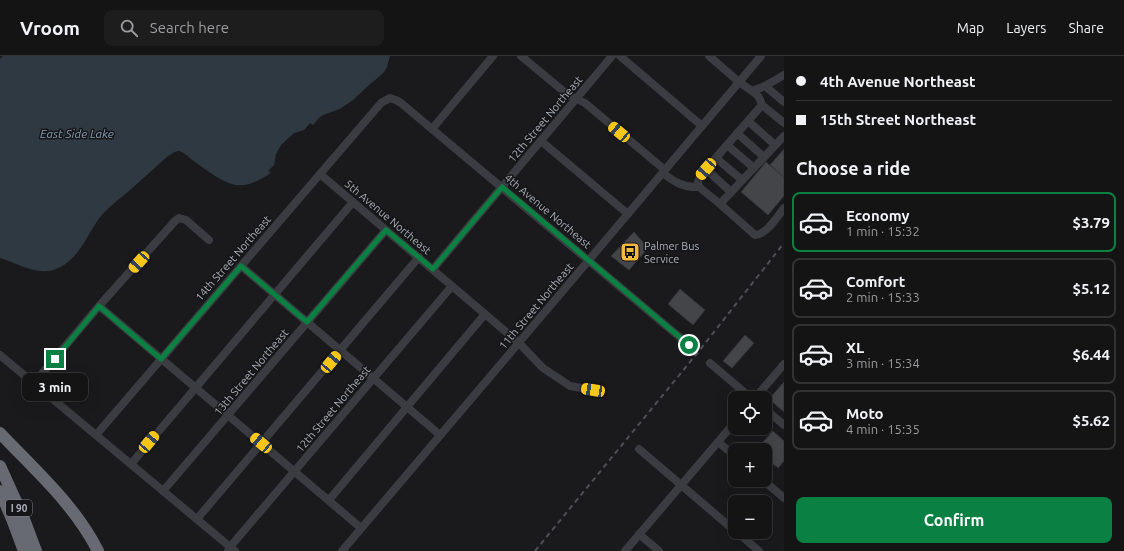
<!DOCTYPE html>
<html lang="en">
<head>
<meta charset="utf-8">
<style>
  body { margin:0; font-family:Ubuntu,sans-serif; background:#1d1d1e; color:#f1f3f6; height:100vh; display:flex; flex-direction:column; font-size:15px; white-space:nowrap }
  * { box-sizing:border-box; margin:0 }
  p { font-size:13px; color:#9d9ea0 }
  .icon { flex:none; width:22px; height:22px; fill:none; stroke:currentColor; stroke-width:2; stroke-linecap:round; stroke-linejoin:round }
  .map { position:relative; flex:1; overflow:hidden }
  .sheet { display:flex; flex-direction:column; background:#141415; width:340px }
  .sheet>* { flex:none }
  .banner { display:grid; align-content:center; height:88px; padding:0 12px; background:#141415 }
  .controls { position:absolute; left:728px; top:335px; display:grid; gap:8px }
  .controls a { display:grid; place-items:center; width:44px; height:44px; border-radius:8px; background:#141415; box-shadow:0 4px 16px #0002,0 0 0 1px #333334; font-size:20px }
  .end { position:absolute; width:18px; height:18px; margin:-9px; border:5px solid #0b8043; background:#fff; box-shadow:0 0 0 2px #fff }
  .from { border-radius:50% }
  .bubble { position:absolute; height:28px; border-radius:8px; background:#141415; box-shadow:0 4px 16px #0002,0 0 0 1px #333334; font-size:13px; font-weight:600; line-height:28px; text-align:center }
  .car { position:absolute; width:12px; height:24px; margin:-12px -6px; border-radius:5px; box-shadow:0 0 3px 1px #0007; background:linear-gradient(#f5c518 24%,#345 0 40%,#f5c518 0 76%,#345 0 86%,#f5c518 0) }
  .banner b { display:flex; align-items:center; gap:14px; height:38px; font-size:15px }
  .banner b+b { border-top:1px solid #333334 }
  .banner i { width:10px; height:10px; background:#f1f3f6 }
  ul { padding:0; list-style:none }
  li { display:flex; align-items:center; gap:12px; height:60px; margin:0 8px 6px; padding:0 4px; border:2px solid #333334; border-radius:8px }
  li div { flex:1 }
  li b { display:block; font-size:15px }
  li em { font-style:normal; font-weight:600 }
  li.selected { border-color:#0b8043 }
  li>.icon { width:36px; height:36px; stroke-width:1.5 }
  h2 { padding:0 12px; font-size:18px; line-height:48px }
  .cta { display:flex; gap:8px; margin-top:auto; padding:8px 12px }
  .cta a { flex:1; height:46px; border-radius:8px; background:#0b8043; color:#fff; font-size:16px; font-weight:600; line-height:46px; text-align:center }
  header { display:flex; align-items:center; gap:24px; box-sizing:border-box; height:56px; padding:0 20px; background:#141415; border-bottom:1px solid #333334 }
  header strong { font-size:19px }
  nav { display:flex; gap:22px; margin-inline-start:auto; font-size:14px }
  .search { width:280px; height:36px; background:#1d1d1e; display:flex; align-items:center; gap:10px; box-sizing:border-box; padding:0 14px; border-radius:8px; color:#9d9ea0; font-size:15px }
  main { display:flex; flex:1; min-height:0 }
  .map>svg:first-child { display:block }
</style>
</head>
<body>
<header>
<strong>Vroom</strong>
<div class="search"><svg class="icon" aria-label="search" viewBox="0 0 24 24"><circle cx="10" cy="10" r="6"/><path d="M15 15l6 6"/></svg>Search here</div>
<nav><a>Map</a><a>Layers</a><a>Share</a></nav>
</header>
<main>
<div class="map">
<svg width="784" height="495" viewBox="0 0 784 495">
  <rect width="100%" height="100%" fill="#1a1a1c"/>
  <path fill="#2f3941" d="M 3,0 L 390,0 L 387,11 L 384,16 L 380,20 L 369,29 L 353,44 L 340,53 L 323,59 L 319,62 L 313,69 L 310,67 L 304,74 L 294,77 L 281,89 L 276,98 L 274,109 L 268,115 L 271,117 C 260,124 248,131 236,129 C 223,127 205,113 195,106 C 190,103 185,96 179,95 C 175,95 172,98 168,100 C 155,112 142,123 129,135 C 117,145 104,154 96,167 C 85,184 75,208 53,214 C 35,219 17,207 0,202 L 0,3 Z"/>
  <g fill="#444549" stroke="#343438">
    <polygon points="784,93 784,121 770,109"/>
    <polygon points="766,106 784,121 784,140 768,159 741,136"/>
    <polygon points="634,176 648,192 629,214 611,200"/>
    <polygon points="680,233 705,254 693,269 668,248"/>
    <polygon points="745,279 754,287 732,312 723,305"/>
    <polygon points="784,326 784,356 769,343"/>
    <polygon points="773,375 784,385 784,405 778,412 773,408 765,417 765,394 756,394"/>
  </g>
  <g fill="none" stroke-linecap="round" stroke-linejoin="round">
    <g stroke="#3b3c41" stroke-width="8">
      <polyline points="521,0 568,39 585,47 665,114"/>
      <polyline points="620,0 702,70"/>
      <polyline points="709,0 739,26 752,35 765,30 784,19"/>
      <polyline points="765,30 784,46"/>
      <polyline points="762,49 784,67"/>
      <polyline points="748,65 775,89"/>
      <polyline points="432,73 493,0"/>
      <polyline points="737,77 764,101"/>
      <polyline points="541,85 628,158"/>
      <polyline points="727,89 754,112"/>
      <polyline points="716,102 742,124"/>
      <polyline points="706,113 731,136"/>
      <path d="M 663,117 C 674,126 684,132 699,131 L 720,148 L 784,80"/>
      <polyline points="320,118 519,287 543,312 570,330 593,334"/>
      <path d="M 699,131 L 698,126 L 700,120 L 762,49 C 760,42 758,39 752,35"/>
      <path d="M 720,148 L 755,179 C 766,179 777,161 784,152"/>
      <polyline points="241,210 440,379"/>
      <polyline points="433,213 612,0"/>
      <polyline points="99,250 361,472"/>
      <polyline points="0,299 235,495"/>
      <polyline points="710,307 751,342"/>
      <polyline points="34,327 99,250 175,165 179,162 186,164 209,184"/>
      <polyline points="755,342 784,308"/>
      <polyline points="765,353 784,369"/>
      <polyline points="96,379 381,47 390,42 396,44 401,47 689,289"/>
      <polyline points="718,386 735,400"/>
      <polyline points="639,393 735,475"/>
      <polyline points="131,408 353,146"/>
      <polyline points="763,424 784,442"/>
      <polyline points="163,435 386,174"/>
      <polyline points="329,444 485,258"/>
      <polyline points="197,463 419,201"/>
      <polyline points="737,476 759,495"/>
      <polyline points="639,478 659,495"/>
      <polyline points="228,495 230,491 452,230"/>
      <polyline points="342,495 589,204 761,0"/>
      <polyline points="625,495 735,366"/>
    </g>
    <g stroke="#676a72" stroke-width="12">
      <path d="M 0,377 C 35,414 75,449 98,495"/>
      <polyline points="0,410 24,463 36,495"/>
      <polyline points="0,435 12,463 24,495"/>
    </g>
    <polyline stroke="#4e5056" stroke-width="2" stroke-dasharray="5 4" stroke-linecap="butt" points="535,495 699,295 784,187"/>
  </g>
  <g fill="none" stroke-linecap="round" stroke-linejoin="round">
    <polyline stroke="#0b8043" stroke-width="5" points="55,303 99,250 161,303 241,210 307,266 386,174 433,213 502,131 689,289"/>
  </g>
  <defs>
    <g id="bus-square" transform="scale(1)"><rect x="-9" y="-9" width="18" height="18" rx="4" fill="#f3b93b" stroke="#151517"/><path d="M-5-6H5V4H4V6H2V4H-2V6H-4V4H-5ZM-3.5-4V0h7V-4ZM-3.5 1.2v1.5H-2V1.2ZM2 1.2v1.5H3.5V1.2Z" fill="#111"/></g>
  </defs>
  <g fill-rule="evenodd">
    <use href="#bus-square" x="630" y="196"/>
  </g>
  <g text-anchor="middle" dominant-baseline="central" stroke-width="3" stroke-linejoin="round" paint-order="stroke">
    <rect fill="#151517" stroke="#7f828a" stroke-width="1" x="6" y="444" width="26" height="16" rx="3"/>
    <g font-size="10" font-weight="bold" fill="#acb1bc">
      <text x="19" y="452">I 90</text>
    </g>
    <g font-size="11" fill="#acb1bc" stroke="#151517">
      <text transform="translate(545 63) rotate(-50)">12th Street Northeast</text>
      <text transform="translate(548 155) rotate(40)">4th Avenue Northeast</text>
      <text transform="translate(388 161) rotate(40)">5th Avenue Northeast</text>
      <text transform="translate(233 202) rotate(-49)">14th Street Northeast</text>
      <text transform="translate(536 250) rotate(-50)">11th Street Northeast</text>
      <text transform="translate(251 316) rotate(-50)">13th Street Northeast</text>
      <text transform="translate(333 353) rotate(-50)">12th Street Northeast</text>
    </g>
    <g font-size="11" fill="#acb1bc" stroke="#151517" text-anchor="start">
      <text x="644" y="190">Palmer Bus<tspan x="644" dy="13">Service</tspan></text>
    </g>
    <g font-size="12" font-style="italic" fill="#849eb6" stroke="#151517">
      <text x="77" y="77">East Side Lake</text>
    </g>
  </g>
</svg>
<div class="controls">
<a><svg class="icon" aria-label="locate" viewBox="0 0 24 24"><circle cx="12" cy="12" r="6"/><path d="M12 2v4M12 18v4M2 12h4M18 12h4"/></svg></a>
<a>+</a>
<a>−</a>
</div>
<i class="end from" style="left:689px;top:289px"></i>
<i class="end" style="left:55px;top:303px"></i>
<div class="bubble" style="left:22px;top:317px;width:66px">3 min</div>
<i class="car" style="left:619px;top:76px;rotate:310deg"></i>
<i class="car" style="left:706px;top:113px;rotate:221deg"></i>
<i class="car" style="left:139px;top:206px;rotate:222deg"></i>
<i class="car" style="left:331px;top:306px;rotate:40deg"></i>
<i class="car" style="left:593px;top:334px;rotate:279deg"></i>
<i class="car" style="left:149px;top:386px;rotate:40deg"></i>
<i class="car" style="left:261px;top:387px;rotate:310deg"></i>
</div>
<section class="sheet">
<div class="banner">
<b><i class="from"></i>4th Avenue Northeast</b>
<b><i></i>15th Street Northeast</b>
</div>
<h2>Choose a ride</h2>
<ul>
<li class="selected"><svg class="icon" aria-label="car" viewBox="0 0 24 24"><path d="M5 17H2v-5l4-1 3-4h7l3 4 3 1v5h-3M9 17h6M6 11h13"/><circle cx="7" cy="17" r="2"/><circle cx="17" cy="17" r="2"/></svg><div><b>Economy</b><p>1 min · 15:32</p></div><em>$3.79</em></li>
<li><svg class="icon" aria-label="car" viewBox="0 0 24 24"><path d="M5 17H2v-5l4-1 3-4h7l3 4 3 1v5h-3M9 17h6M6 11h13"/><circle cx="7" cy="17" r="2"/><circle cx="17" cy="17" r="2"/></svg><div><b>Comfort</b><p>2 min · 15:33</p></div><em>$5.12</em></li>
<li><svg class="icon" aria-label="car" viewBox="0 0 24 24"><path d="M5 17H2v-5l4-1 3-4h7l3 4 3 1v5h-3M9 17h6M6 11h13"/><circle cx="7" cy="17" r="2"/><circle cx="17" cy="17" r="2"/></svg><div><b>XL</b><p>3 min · 15:34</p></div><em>$6.44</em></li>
<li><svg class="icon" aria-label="car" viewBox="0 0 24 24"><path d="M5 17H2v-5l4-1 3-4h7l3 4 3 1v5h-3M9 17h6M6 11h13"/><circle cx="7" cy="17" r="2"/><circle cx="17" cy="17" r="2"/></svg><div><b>Moto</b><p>4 min · 15:35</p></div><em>$5.62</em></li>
</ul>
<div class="cta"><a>Confirm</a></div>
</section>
</main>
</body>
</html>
